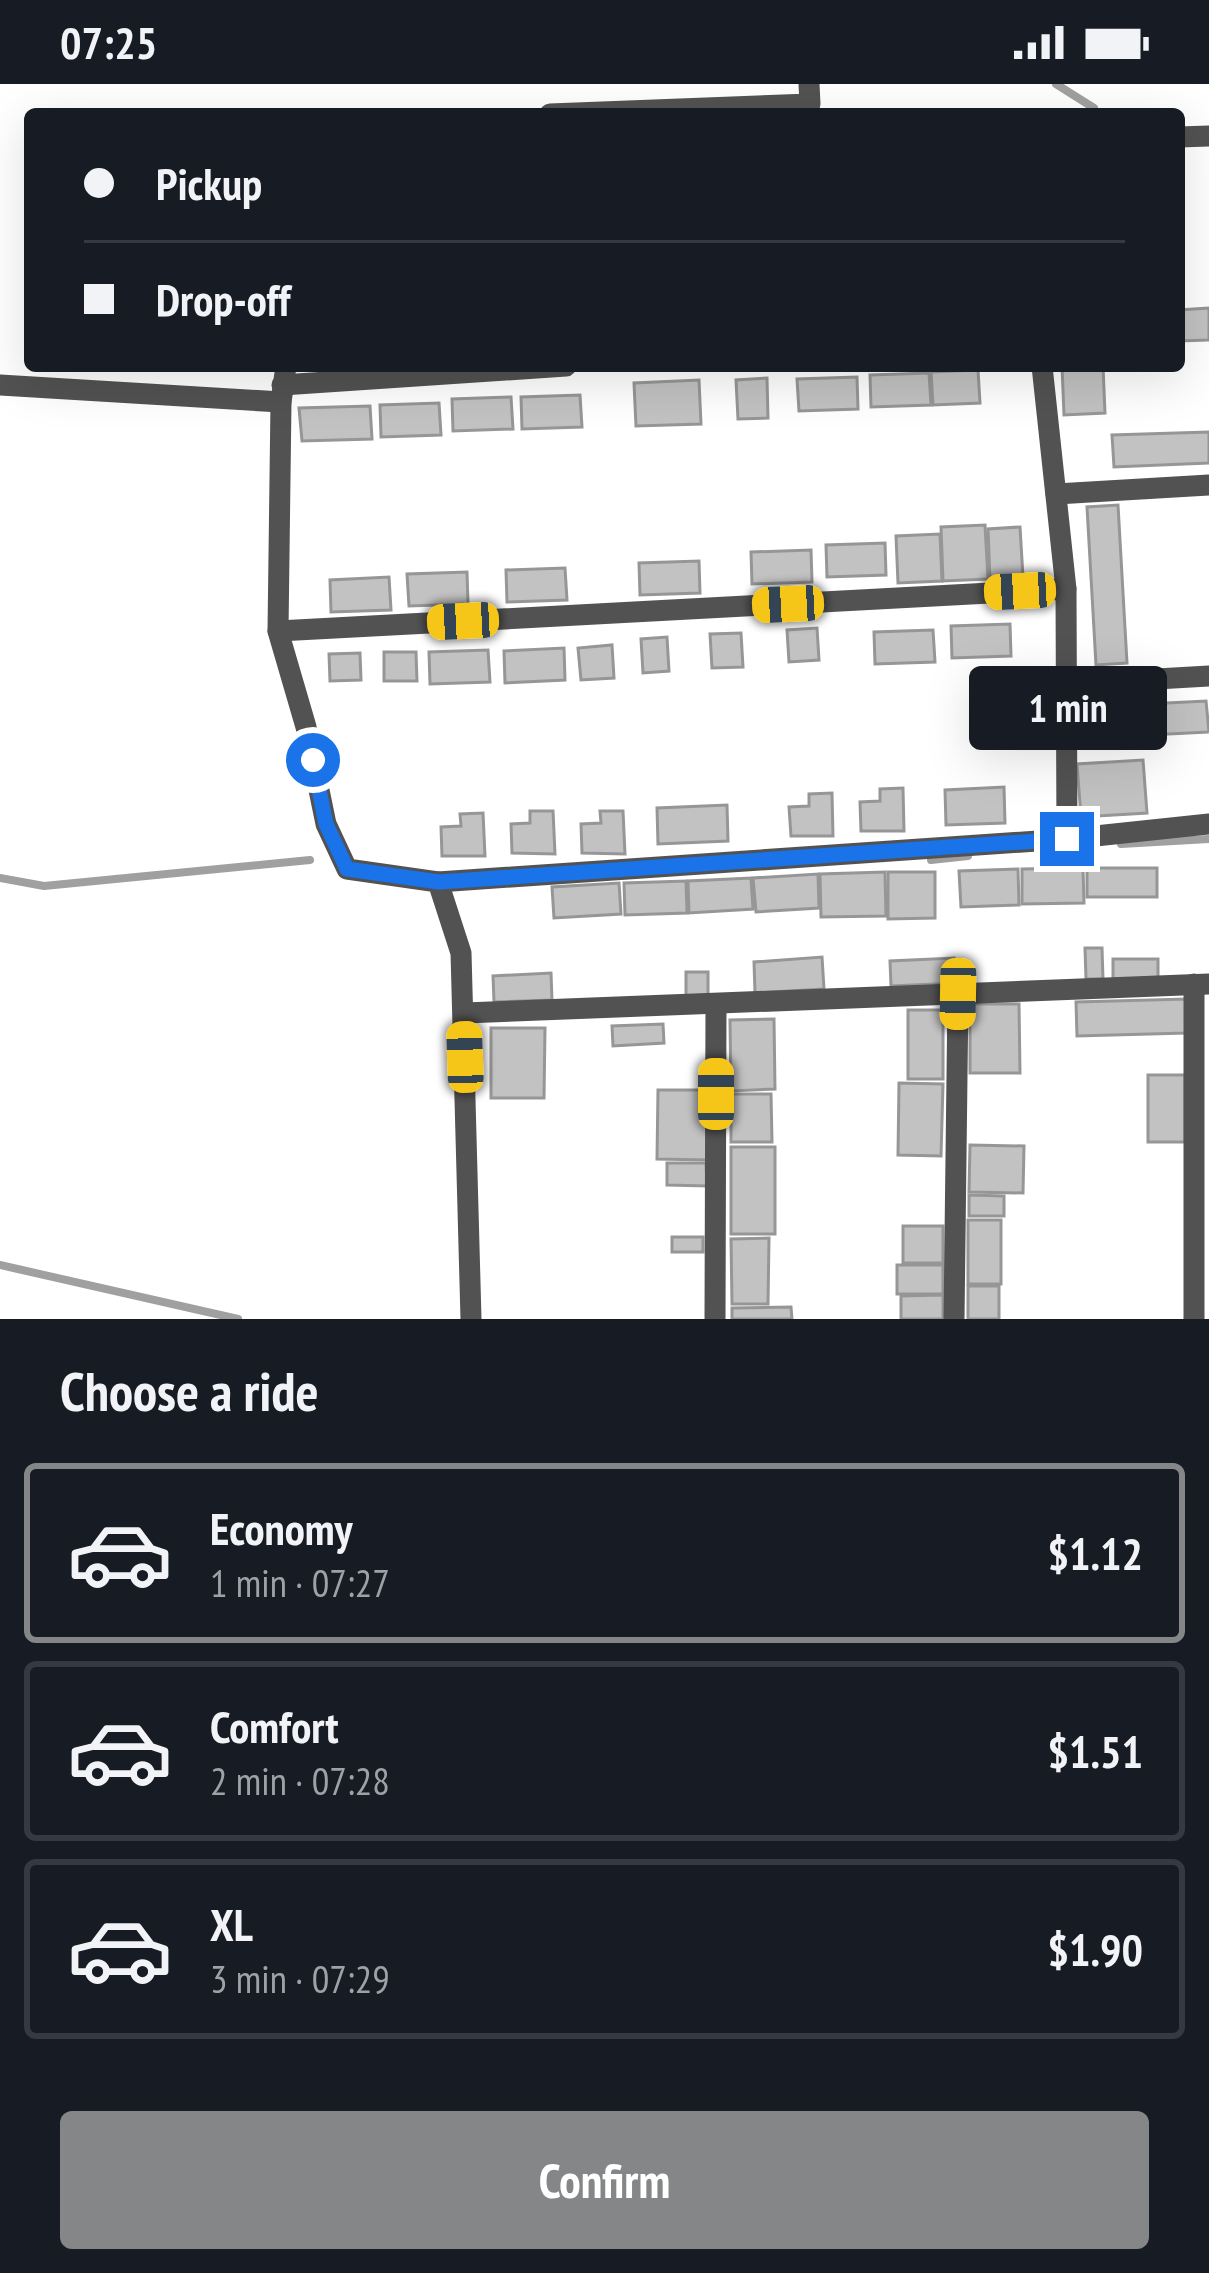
<!DOCTYPE html>
<html lang="en">
<head>
<meta charset="utf-8">
<style>
  body { margin:0; font-family:"PT Sans Narrow",sans-serif; background:#20242c; color:#f1f3f6; height:100vh; display:flex; flex-direction:column; font-size:45px; white-space:nowrap }
  * { box-sizing:border-box; margin:0 }
  p { font-size:39px; color:#9ea1a6 }
  .icon { flex:none; width:66px; height:66px; fill:none; stroke:currentColor; stroke-width:2; stroke-linecap:round; stroke-linejoin:round }
  .map { position:relative; height:1235px; overflow:hidden }
  .panel { display:flex; flex-direction:column; background:#171b24; flex:1 }
  .panel>* { flex:none }
  .top-card { position:absolute; left:24px; top:24px; width:1161px; height:264px; border-radius:12px; box-shadow:0 12px 48px #0002; display:grid; align-content:center; height:264px; padding:0 60px; background:#171b24 }
  .end { position:absolute; width:54px; height:54px; margin:-27px; border:15px solid #1a73e8; background:#fff; box-shadow:0 0 0 6px #fff }
  .from { border-radius:50% }
  .bubble { position:absolute; height:84px; border-radius:12px; background:#171b24; box-shadow:0 12px 48px #0002; font-size:39px; font-weight:600; line-height:84px; text-align:center }
  .car { position:absolute; width:36px; height:72px; margin:-36px -18px; border-radius:15px; box-shadow:0 0 9px 3px #0007; background:linear-gradient(#f5c518 24%,#345 0 40%,#f5c518 0 76%,#345 0 86%,#f5c518 0) }
  .top-card b { display:flex; align-items:center; gap:42px; height:114px; font-size:45px }
  .top-card b+b { border-top:3px solid #363941 }
  .top-card i { width:30px; height:30px; background:#f1f3f6 }
  ul { padding:0; list-style:none }
  li { display:flex; align-items:center; gap:36px; height:180px; margin:0 24px 18px; padding:0 36px; border:6px solid #363941; border-radius:12px }
  li div { flex:1 }
  li b { display:block; font-size:45px }
  li em { font-style:normal; font-weight:600 }
  li.selected { border-color:#858687 }
  li>.icon { width:108px; height:108px; stroke-width:1.5 }
  h2 { padding:0 60px; font-size:54px; line-height:144px }
  .action { display:flex; gap:24px; margin-top:auto; padding:24px 60px }
  .action a { flex:1; height:138px; border-radius:12px; background:#858687; color:#fff; font-size:48px; font-weight:600; line-height:138px; text-align:center }
  .status { display:flex; justify-content:space-between; align-items:center; height:84px; padding:0 60px; background:#171b24; direction:ltr }
  .status svg { height:33px; fill:currentColor }
  .map>svg:first-child { display:block }
</style>
</head>
<body>
<div class="status"><b>07:25</b><svg viewBox="0 0 49 12"><path d="M0 12V9h3v3zM5 12V6h3v6zM10 12V3h3v9zM15 12V0h3v12zM26 1h20v11H26zM47 4h2v5h-2z"/></svg></div>
<div class="map">
<svg width="1209" height="1235" viewBox="0 0 1209 1235">
  <rect width="100%" height="100%" fill="#fff"/>
  <g fill="none" stroke-linecap="round" stroke-linejoin="round">
    <g stroke="#a0a0a0" stroke-width="8">
      <polyline points="1056,0 1094,24"/>
      <polyline points="1121,760 1209,755"/>
      <polyline points="931,776 968,772"/>
      <polyline points="0,794 44,802 310,776"/>
      <polyline points="0,1181 238,1235"/>
    </g>
  </g>
  <g fill="#c2c2c2" stroke="#969696" stroke-width="3">
    <polygon points="1209,224 1209,256 1179,257 1179,226"/>
    <polygon points="1062,282 1103,282 1105,329 1064,331"/>
    <polygon points="978,286 980,319 933,321 931,288"/>
    <polygon points="929,289 931,321 871,323 870,291"/>
    <polygon points="857,293 858,325 799,327 797,295"/>
    <polygon points="767,294 768,334 738,335 736,296"/>
    <polygon points="699,296 701,340 636,342 634,299"/>
    <polygon points="580,311 582,343 522,345 521,313"/>
    <polygon points="511,313 513,345 453,347 452,315"/>
    <polygon points="439,319 441,351 381,353 380,321"/>
    <polygon points="370,322 372,355 302,357 299,324"/>
    <polygon points="1209,348 1209,379 1114,383 1112,351"/>
    <polygon points="1118,421 1127,579 1096,581 1087,423"/>
    <polygon points="985,441 988,495 943,497 941,443"/>
    <polygon points="1020,443 1023,493 990,495 988,445"/>
    <polygon points="940,450 942,497 898,499 896,452"/>
    <polygon points="885,459 886,491 827,493 826,461"/>
    <polygon points="811,466 812,498 752,500 751,468"/>
    <polygon points="699,477 700,509 640,511 639,479"/>
    <polygon points="565,484 567,516 507,518 506,486"/>
    <polygon points="467,488 468,520 409,522 407,490"/>
    <polygon points="389,493 391,526 331,528 330,496"/>
    <polygon points="1010,540 1011,572 952,574 951,542"/>
    <polygon points="817,544 819,576 789,578 787,546"/>
    <polygon points="933,546 935,578 875,580 874,548"/>
    <polygon points="741,549 743,583 712,584 710,550"/>
    <polygon points="667,553 669,587 643,589 641,555"/>
    <polygon points="612,561 614,594 581,596 578,564"/>
    <polygon points="564,564 565,596 505,599 504,567"/>
    <polygon points="488,566 490,598 430,600 429,568"/>
    <polygon points="384,568 416,568 417,597 384,597"/>
    <polygon points="360,569 361,596 330,597 329,570"/>
    <polygon points="1206,617 1209,648 1129,652 1128,621"/>
    <polygon points="1143,676 1147,729 1081,733 1077,680"/>
    <polygon points="1004,703 1005,739 946,741 945,706"/>
    <polygon points="903,704 904,747 861,747 860,718 880,717 880,705"/>
    <polygon points="832,709 833,752 791,752 789,723 809,722 809,710"/>
    <polygon points="727,721 728,757 658,760 657,724"/>
    <polygon points="530,727 553,727 555,770 512,769 511,740 530,739"/>
    <polygon points="600,727 623,727 625,770 582,769 581,740 601,739"/>
    <polygon points="483,729 485,772 442,772 441,743 461,742 460,730"/>
    <polygon points="1083,784 1084,819 1022,820 1022,785"/>
    <rect x="1087" y="784" width="70" height="29"/>
    <polygon points="1018,785 1019,821 961,823 959,787"/>
    <polygon points="885,788 886,832 821,833 820,790"/>
    <polygon points="888,788 935,788 935,834 888,835"/>
    <polygon points="818,790 819,824 756,828 753,794"/>
    <polygon points="751,794 753,825 689,829 688,797"/>
    <polygon points="686,797 687,829 625,831 624,799"/>
    <polygon points="619,799 621,830 554,834 552,803"/>
    <polygon points="1085,864 1102,864 1103,895 1086,895"/>
    <polygon points="822,873 824,905 755,909 754,878"/>
    <polygon points="954,874 956,899 891,902 890,877"/>
    <rect x="1113" y="875" width="45" height="20"/>
    <polygon points="686,888 708,888 708,911 686,912"/>
    <polygon points="551,889 552,916 494,918 493,892"/>
    <polygon points="1187,915 1186,949 1077,952 1076,918"/>
    <polygon points="970,920 1019,920 1020,989 970,989"/>
    <rect x="908" y="926" width="35" height="69"/>
    <polygon points="774,935 775,1005 731,1007 730,936"/>
    <polygon points="663,940 664,959 613,962 612,942"/>
    <polygon points="491,944 545,944 544,1014 491,1014"/>
    <rect x="1148" y="991" width="37" height="67"/>
    <polygon points="899,999 943,1000 941,1072 898,1071"/>
    <polygon points="658,1006 707,1006 707,1076 657,1075"/>
    <polygon points="731,1010 771,1010 772,1058 731,1058"/>
    <polygon points="970,1061 1024,1062 1023,1109 969,1108"/>
    <rect x="731" y="1063" width="44" height="87"/>
    <polygon points="667,1079 706,1079 707,1102 667,1101"/>
    <polygon points="969,1111 1004,1112 1004,1132 969,1132"/>
    <rect x="968" y="1136" width="33" height="64"/>
    <rect x="903" y="1142" width="40" height="37"/>
    <rect x="672" y="1153" width="31" height="15"/>
    <polygon points="769,1154 768,1220 732,1220 731,1155"/>
    <rect x="897" y="1181" width="46" height="29"/>
    <rect x="968" y="1202" width="31" height="33"/>
    <polygon points="943,1211 943,1235 901,1235 901,1212"/>
    <polygon points="791,1223 792,1235 732,1235 732,1224"/>
  </g>
  <g fill="none" stroke-linecap="round" stroke-linejoin="round">
    <g stroke="#525252" stroke-width="21">
      <polyline points="550,30 810,20 809,0"/>
      <polyline points="1179,53 1209,52"/>
      <polyline points="286,282 281,318 278,547 306,643 326,740 347,785 438,798 461,869 471,1235"/>
      <polyline points="1042,282 1066,505 1067,755"/>
      <polyline points="0,301 281,318"/>
      <polyline points="282,301 566,282"/>
      <polyline points="1056,410 1209,401"/>
      <polyline points="278,547 1066,505"/>
      <polyline points="1069,600 1209,592"/>
      <polyline points="438,798 1067,755 1209,740"/>
      <polyline points="464,929 1209,900"/>
      <polyline points="715,1235 716,920"/>
      <polyline points="954,1235 958,911"/>
      <polyline points="1194,1235 1194,900"/>
    </g>
  </g>
  <g fill="none" stroke-linecap="round" stroke-linejoin="round">
    <polyline stroke="#1a73e8" stroke-width="15" points="313,676 326,740 347,785 439,798 1067,755"/>
  </g>
</svg>
<i class="end from" style="left:313px;top:676px"></i>
<i class="end" style="left:1067px;top:755px"></i>
<div class="bubble" style="left:969px;top:582px;width:198px">1 min</div>
<i class="car" style="left:1020px;top:507px;rotate:267deg"></i>
<i class="car" style="left:788px;top:520px;rotate:267deg"></i>
<i class="car" style="left:463px;top:537px;rotate:267deg"></i>
<i class="car" style="left:958px;top:910px;rotate:181deg"></i>
<i class="car" style="left:465px;top:973px;rotate:358deg"></i>
<i class="car" style="left:716px;top:1010px;rotate:0deg"></i>
<div class="top-card">
<b><i class="from"></i>Pickup</b>
<b><i></i>Drop-off</b>
</div>
</div>
<section class="panel">
<h2>Choose a ride</h2>
<ul>
<li class="selected"><svg class="icon" aria-label="car" viewBox="0 0 24 24"><path d="M5 17H2v-5l4-1 3-4h7l3 4 3 1v5h-3M9 17h6M6 11h13"/><circle cx="7" cy="17" r="2"/><circle cx="17" cy="17" r="2"/></svg><div><b>Economy</b><p>1 min · 07:27</p></div><em>$1.12</em></li>
<li><svg class="icon" aria-label="car" viewBox="0 0 24 24"><path d="M5 17H2v-5l4-1 3-4h7l3 4 3 1v5h-3M9 17h6M6 11h13"/><circle cx="7" cy="17" r="2"/><circle cx="17" cy="17" r="2"/></svg><div><b>Comfort</b><p>2 min · 07:28</p></div><em>$1.51</em></li>
<li><svg class="icon" aria-label="car" viewBox="0 0 24 24"><path d="M5 17H2v-5l4-1 3-4h7l3 4 3 1v5h-3M9 17h6M6 11h13"/><circle cx="7" cy="17" r="2"/><circle cx="17" cy="17" r="2"/></svg><div><b>XL</b><p>3 min · 07:29</p></div><em>$1.90</em></li>
</ul>
<div class="action"><a>Confirm</a></div>
</section>
</body>
</html>
